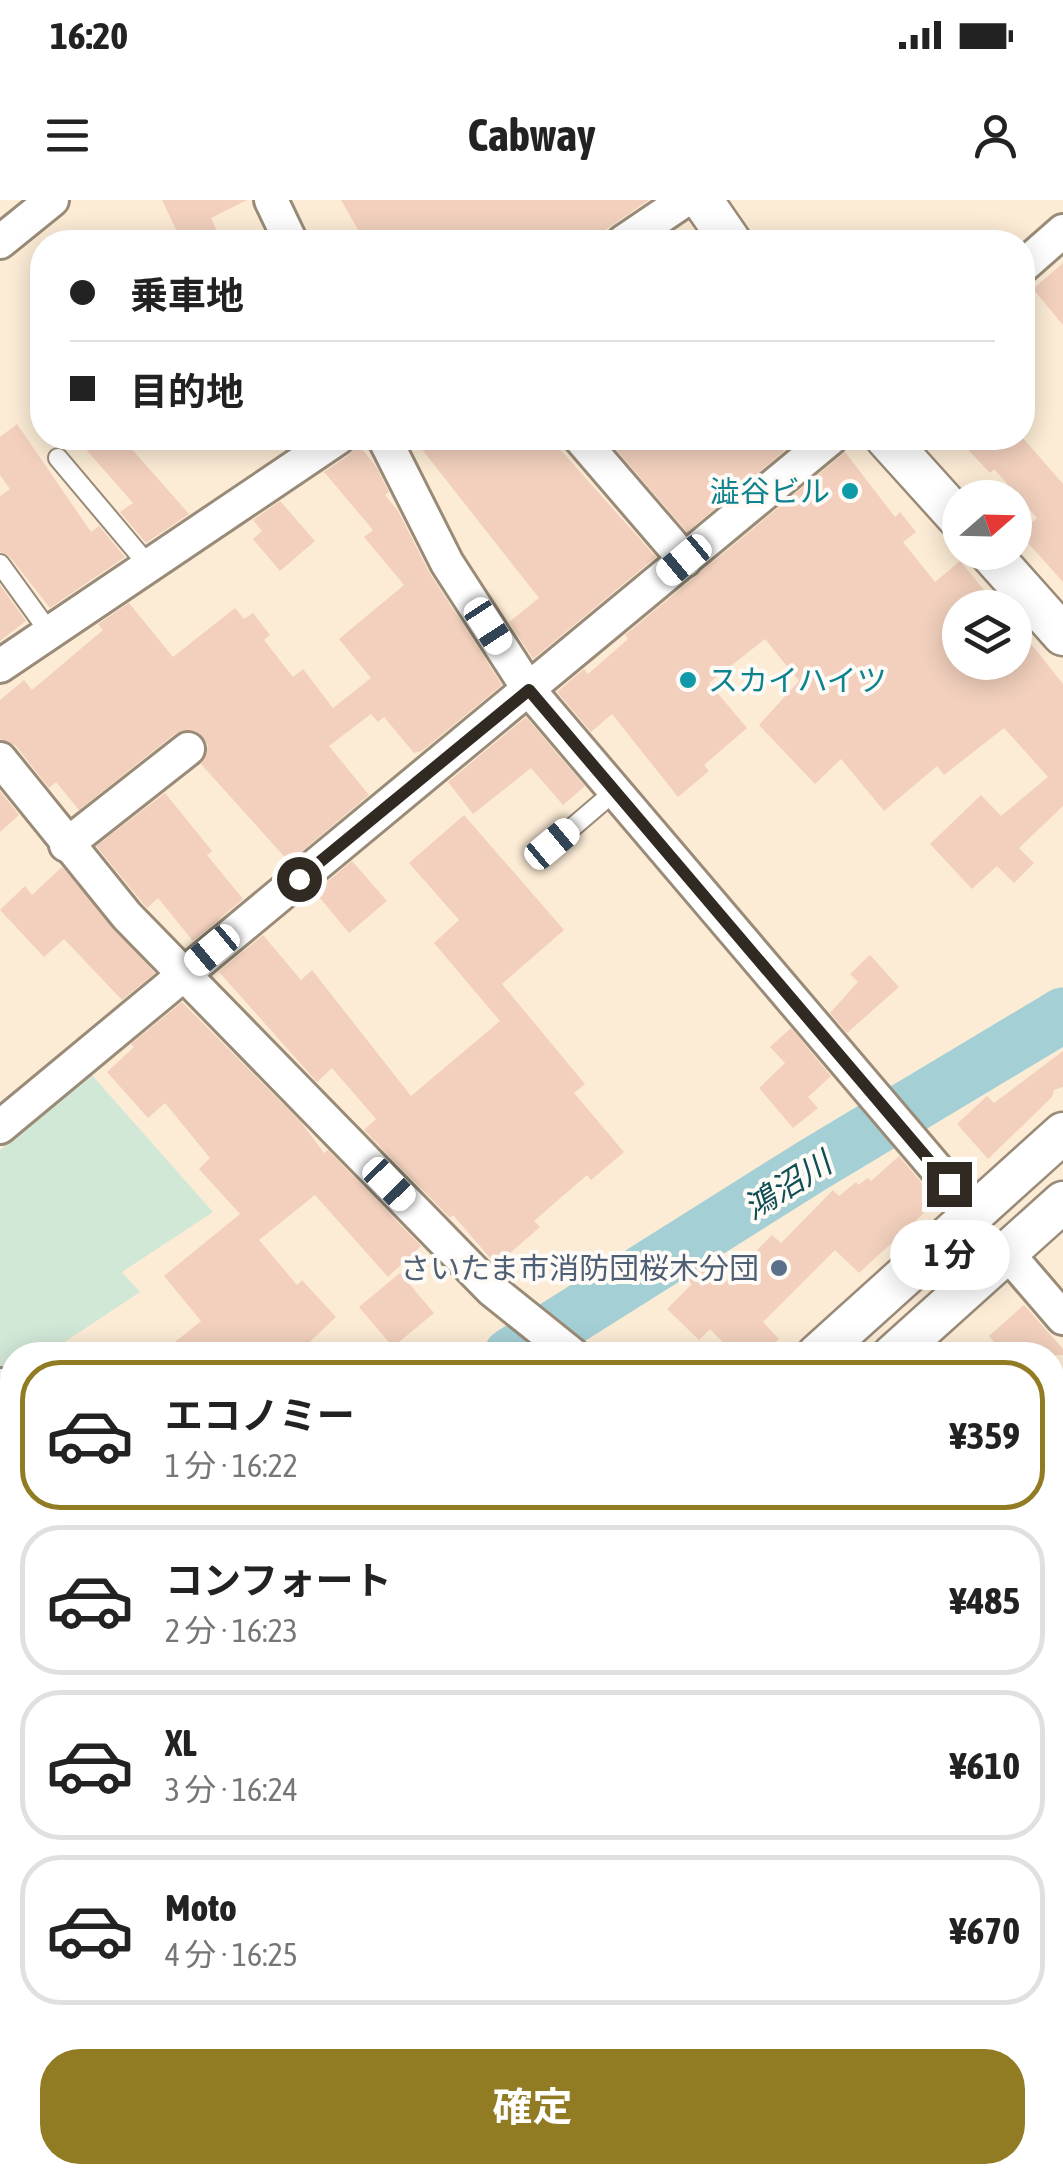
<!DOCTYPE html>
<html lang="ja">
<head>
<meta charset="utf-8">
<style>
  body { margin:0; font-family:"Asap Condensed","Noto Sans JP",sans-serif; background:#f2f2f2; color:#222; height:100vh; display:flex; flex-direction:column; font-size:38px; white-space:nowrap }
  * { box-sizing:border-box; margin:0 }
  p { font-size:32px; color:#767676 }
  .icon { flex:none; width:55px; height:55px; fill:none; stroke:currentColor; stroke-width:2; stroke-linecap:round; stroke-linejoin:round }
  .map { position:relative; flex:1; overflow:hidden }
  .side { position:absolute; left:0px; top:1142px; width:1065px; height:842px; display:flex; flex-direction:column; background:#fff; border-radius:40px 40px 0 0; box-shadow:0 5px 25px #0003 }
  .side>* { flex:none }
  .hud { position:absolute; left:30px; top:30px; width:1005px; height:220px; border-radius:40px; box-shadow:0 5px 25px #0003; display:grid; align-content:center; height:220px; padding:0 40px; background:#fff }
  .needle { width:65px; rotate:70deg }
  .fabs { position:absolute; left:942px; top:280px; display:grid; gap:20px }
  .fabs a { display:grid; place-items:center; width:90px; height:90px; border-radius:50%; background:#fff; box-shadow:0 5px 25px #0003; font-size:50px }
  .end { position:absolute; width:45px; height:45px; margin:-22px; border:12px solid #302a22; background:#fff; box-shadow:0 0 0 5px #fff }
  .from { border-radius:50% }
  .bubble { position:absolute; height:70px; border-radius:35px; background:#fff; box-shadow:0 5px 25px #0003; font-size:32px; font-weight:700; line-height:70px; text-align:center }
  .car { position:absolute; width:30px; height:60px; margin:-30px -15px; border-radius:12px; box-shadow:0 0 8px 2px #0007; background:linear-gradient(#fff 24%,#345 0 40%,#fff 0 76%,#345 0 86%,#fff 0) }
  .hud b { display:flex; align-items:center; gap:35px; height:95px; font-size:38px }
  .hud b+b { border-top:2px solid #e0e0e0 }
  .hud i { width:25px; height:25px; background:#222 }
  ul { padding:18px 0 0; list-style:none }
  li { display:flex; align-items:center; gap:30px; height:150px; margin:0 20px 15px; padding:0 20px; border:5px solid #e0e0e0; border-radius:40px }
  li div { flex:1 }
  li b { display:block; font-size:38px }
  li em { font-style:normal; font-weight:700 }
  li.active { border-color:#927c23 }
  li>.icon { width:90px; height:90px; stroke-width:1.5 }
  .button { display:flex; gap:20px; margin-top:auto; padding:20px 40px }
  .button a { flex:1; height:115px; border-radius:40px; background:#927c23; color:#fff; font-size:40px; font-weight:700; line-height:115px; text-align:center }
  .status { display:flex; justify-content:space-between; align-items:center; height:70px; padding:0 50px; background:#fff; direction:ltr }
  .status svg { height:28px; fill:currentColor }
  header { display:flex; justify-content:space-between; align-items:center; height:130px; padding:0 40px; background:#fff; font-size:45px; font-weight:700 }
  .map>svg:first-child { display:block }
</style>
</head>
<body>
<div class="status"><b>16:20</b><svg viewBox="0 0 49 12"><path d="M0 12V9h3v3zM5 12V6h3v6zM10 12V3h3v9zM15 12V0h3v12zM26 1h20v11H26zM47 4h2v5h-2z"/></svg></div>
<header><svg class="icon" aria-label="menu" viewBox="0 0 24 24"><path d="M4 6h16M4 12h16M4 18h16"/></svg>Cabway<svg class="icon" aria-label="person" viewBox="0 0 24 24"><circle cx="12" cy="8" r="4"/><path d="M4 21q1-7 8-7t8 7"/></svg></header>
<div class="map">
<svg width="1063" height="1984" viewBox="0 0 1063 1984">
  <rect width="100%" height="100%" fill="#fcecd6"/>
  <g fill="#d2e8d7">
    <polygon points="90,873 213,1012 122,1072 140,1092 45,1155 12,1155 11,1178 0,1167 0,950"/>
    <polygon points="0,1215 12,1227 12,1304 0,1311"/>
  </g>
  <polygon fill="#a4d0d5" points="80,1973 201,1973 214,1984 91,1984"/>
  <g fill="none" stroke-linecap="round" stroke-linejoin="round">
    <g stroke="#a4d0d5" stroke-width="55">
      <polyline points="511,1155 813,965 1063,815"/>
      <polyline points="0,1458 12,1450"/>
    </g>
  </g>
  <g fill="#f2d0bd">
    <polygon points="162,0 247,0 211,18 222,42 182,42"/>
    <polygon points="341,0 649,0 588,42 365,42"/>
    <polygon points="1063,63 1063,125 1033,89"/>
    <polygon points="17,224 91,332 99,326 125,357 50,408 10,357 0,352 0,296 10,289 0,275 0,237"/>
    <polygon points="76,238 122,238 189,314 146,343 120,312 133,303"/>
    <polygon points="413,238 550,238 656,357 533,459 509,422 539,398"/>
    <polygon points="606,238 800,238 687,332"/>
    <polygon points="957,238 1023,238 1063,284 1063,382 1019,333 1037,318 994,269 990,273"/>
    <polygon points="357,243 377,268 389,292 385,295 398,311 429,372 502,485 422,551 414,553 384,517 378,522 371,514 329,546 369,595 289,662 201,564 208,545 196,531 176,533 79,610 56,582 49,588 16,546 0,539 0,500 24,480 32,490 103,430 98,424 129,403 173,457 235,408 244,419 253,413 270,435 264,440 293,477 303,469 333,508 371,478 339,439 404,385 364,337 373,330 324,272 349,255"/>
    <polygon points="845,252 895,317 900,312 916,332 903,342 935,382 960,361 999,408 960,408 960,462 1015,462 1015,424 1063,484 1063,606 1019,648 1034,663 1014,683 997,666 972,689 930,644 981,595 1001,616 1048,577 1004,528 944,575 937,566 884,611 841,559 815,584 759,525 799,481 765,439 709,483 747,528 704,565 709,571 678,597 612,514 591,532 557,492 584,469 588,474 628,439 625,435"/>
    <polygon points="280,301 315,341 280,371 253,339 262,331 253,320"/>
    <polygon points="0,385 26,421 0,441"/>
    <polygon points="526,517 585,586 563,605 531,568 473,614 448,582"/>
    <polygon points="0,591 19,615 0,632"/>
    <polygon points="165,593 212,651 207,655 243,699 193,741 158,698 147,708 96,646"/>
    <polygon points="464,615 564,730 502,784 585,884 574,893 624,952 591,980 587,975 534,1021 540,1027 496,1065 453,1015 450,1018 364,930 376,919 332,868 317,882 219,772 263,735 301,780 312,770 411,896 500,821 434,743 459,720 409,663"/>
    <polygon points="352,661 387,701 349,733 315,692"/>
    <polygon points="62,667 155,773 122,800 64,739 44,757 0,710 25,686 32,695"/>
    <polygon points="870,755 899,787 847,833 830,813 858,782 850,774"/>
    <polygon points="182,802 300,921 324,953 328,950 421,1046 388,1077 315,995 259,1040 297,1085 302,1080 336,1117 296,1155 159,1155 201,1121 164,1076 240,1014 199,969 210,958 165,903 148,918 107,872 134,847 131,844"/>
    <polygon points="791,828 831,876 808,897 818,908 793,928 759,888 785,863 770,847"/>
    <polygon points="1063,851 1063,887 1054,890 1052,897 988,959 957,924 987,896 994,903"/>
    <polygon points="899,956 937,1001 859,1073 835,1050 763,1122 779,1139 762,1155 735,1155 710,1129 699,1140 667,1109 692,1084 687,1079 704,1062 724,1083 772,1035 781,1043 833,990 839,996 856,982 858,985 868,978 871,981"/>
    <polygon points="400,1073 434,1113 393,1147 359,1107"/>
    <polygon points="1024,1105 1063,1149 1063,1155 1005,1155 989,1136"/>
  </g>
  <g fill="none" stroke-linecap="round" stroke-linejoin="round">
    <g stroke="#998b77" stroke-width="22">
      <g id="service">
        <polyline points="58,258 149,366"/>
        <polyline points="0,364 50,433"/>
        <polyline points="553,644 615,591"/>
        <polyline points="1052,1534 1063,1523"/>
      </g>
    </g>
    <g stroke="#998b77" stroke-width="38">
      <g id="minor">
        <polyline points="271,0 291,42"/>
        <polyline points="0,42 52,0"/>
        <polyline points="623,42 685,0"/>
        <polyline points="1022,67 1063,31"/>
        <polyline points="384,238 447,363 529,490 974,1013"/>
        <polyline points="580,238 685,360"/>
        <polyline points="0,466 338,238"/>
        <polyline points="0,559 127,716 492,1090 573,1155"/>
        <polyline points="66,645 188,549"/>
        <polyline points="0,927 831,238"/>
        <polyline points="1007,1053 1063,1118"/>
        <polyline points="0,1185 12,1197"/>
        <polyline points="1052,1645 1063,1656"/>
        <polyline points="1052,1695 1063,1685"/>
        <polyline points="0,1803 12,1813"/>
        <polyline points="1052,1830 1063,1843"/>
        <polyline points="822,1972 832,1984"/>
        <polyline points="739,1984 751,1972"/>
      </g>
    </g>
    <g stroke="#998b77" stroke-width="45">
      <g id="tertiary">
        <polyline points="702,0 731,42"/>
        <polyline points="886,238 960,320"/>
        <polyline points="989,352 1063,435"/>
        <polyline points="817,1155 1063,933"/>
        <polyline points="893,1155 1063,1002"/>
        <polyline points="0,1898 12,1886"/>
        <polyline points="0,1968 12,1957"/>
      </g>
    </g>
    <use href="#service" stroke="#fff" stroke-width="18"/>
    <use href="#minor" stroke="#fff" stroke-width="32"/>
    <use href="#tertiary" stroke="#fff" stroke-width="40"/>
  </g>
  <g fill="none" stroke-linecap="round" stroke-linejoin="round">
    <polyline stroke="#302a22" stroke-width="12" points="299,679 529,490 949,984"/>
  </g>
  <g fill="#0f9aa8" stroke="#fefbf7" stroke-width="4">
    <circle cx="850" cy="291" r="10"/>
    <circle cx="688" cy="480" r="10"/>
  </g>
  <circle fill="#5c6f8a" stroke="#fefbf7" stroke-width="4" cx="779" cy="1068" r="10"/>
  <g text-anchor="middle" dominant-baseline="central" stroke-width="8" stroke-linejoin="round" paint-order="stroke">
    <g font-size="30" fill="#0d838f" stroke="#fefbf7" text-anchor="end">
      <text x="830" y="291">澁谷ビル</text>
      <text x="708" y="480" text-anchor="start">スカイハイツ</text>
    </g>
    <g font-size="30" fill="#4e5e75" stroke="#fefbf7" text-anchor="end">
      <text x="759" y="1068">さいたま市消防団桜木分団</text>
    </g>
    <g font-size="32" font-style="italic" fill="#0e4e54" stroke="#fefbf7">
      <text transform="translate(787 985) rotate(-32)">鴻沼川</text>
    </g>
  </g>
</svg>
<div class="fabs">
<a><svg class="needle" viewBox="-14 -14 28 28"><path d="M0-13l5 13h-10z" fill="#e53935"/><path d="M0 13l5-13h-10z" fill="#767676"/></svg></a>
<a><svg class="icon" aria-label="layers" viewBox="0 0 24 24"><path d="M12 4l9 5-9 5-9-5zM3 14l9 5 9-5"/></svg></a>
</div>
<i class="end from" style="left:299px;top:679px"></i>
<i class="end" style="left:949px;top:984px"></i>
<div class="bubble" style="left:890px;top:1020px;width:120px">1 分</div>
<i class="car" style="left:684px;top:360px;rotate:230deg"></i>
<i class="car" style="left:488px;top:426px;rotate:147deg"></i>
<i class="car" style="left:552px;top:644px;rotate:50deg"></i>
<i class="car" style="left:212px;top:750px;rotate:230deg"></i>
<i class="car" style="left:389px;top:984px;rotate:136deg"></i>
<div class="hud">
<b><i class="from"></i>乗車地</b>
<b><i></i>目的地</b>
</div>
<section class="side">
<ul>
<li class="active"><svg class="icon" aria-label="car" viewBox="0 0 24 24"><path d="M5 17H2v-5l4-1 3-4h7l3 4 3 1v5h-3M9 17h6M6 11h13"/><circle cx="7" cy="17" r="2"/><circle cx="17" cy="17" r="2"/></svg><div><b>エコノミー</b><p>1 分 · 16:22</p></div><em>¥359</em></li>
<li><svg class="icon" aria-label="car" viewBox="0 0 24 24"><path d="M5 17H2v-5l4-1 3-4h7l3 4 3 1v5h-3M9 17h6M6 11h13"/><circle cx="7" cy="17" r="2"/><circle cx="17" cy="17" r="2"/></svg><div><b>コンフォート</b><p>2 分 · 16:23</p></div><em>¥485</em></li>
<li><svg class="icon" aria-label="car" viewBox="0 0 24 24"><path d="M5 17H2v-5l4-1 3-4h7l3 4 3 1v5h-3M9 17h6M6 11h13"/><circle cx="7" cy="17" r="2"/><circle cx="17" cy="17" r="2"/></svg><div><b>XL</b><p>3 分 · 16:24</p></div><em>¥610</em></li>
<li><svg class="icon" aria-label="car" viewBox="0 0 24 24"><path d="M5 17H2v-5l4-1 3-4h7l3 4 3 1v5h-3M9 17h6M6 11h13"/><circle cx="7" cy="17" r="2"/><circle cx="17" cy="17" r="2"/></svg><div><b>Moto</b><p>4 分 · 16:25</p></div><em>¥670</em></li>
</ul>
<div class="button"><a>確定</a></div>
</section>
</div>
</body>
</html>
